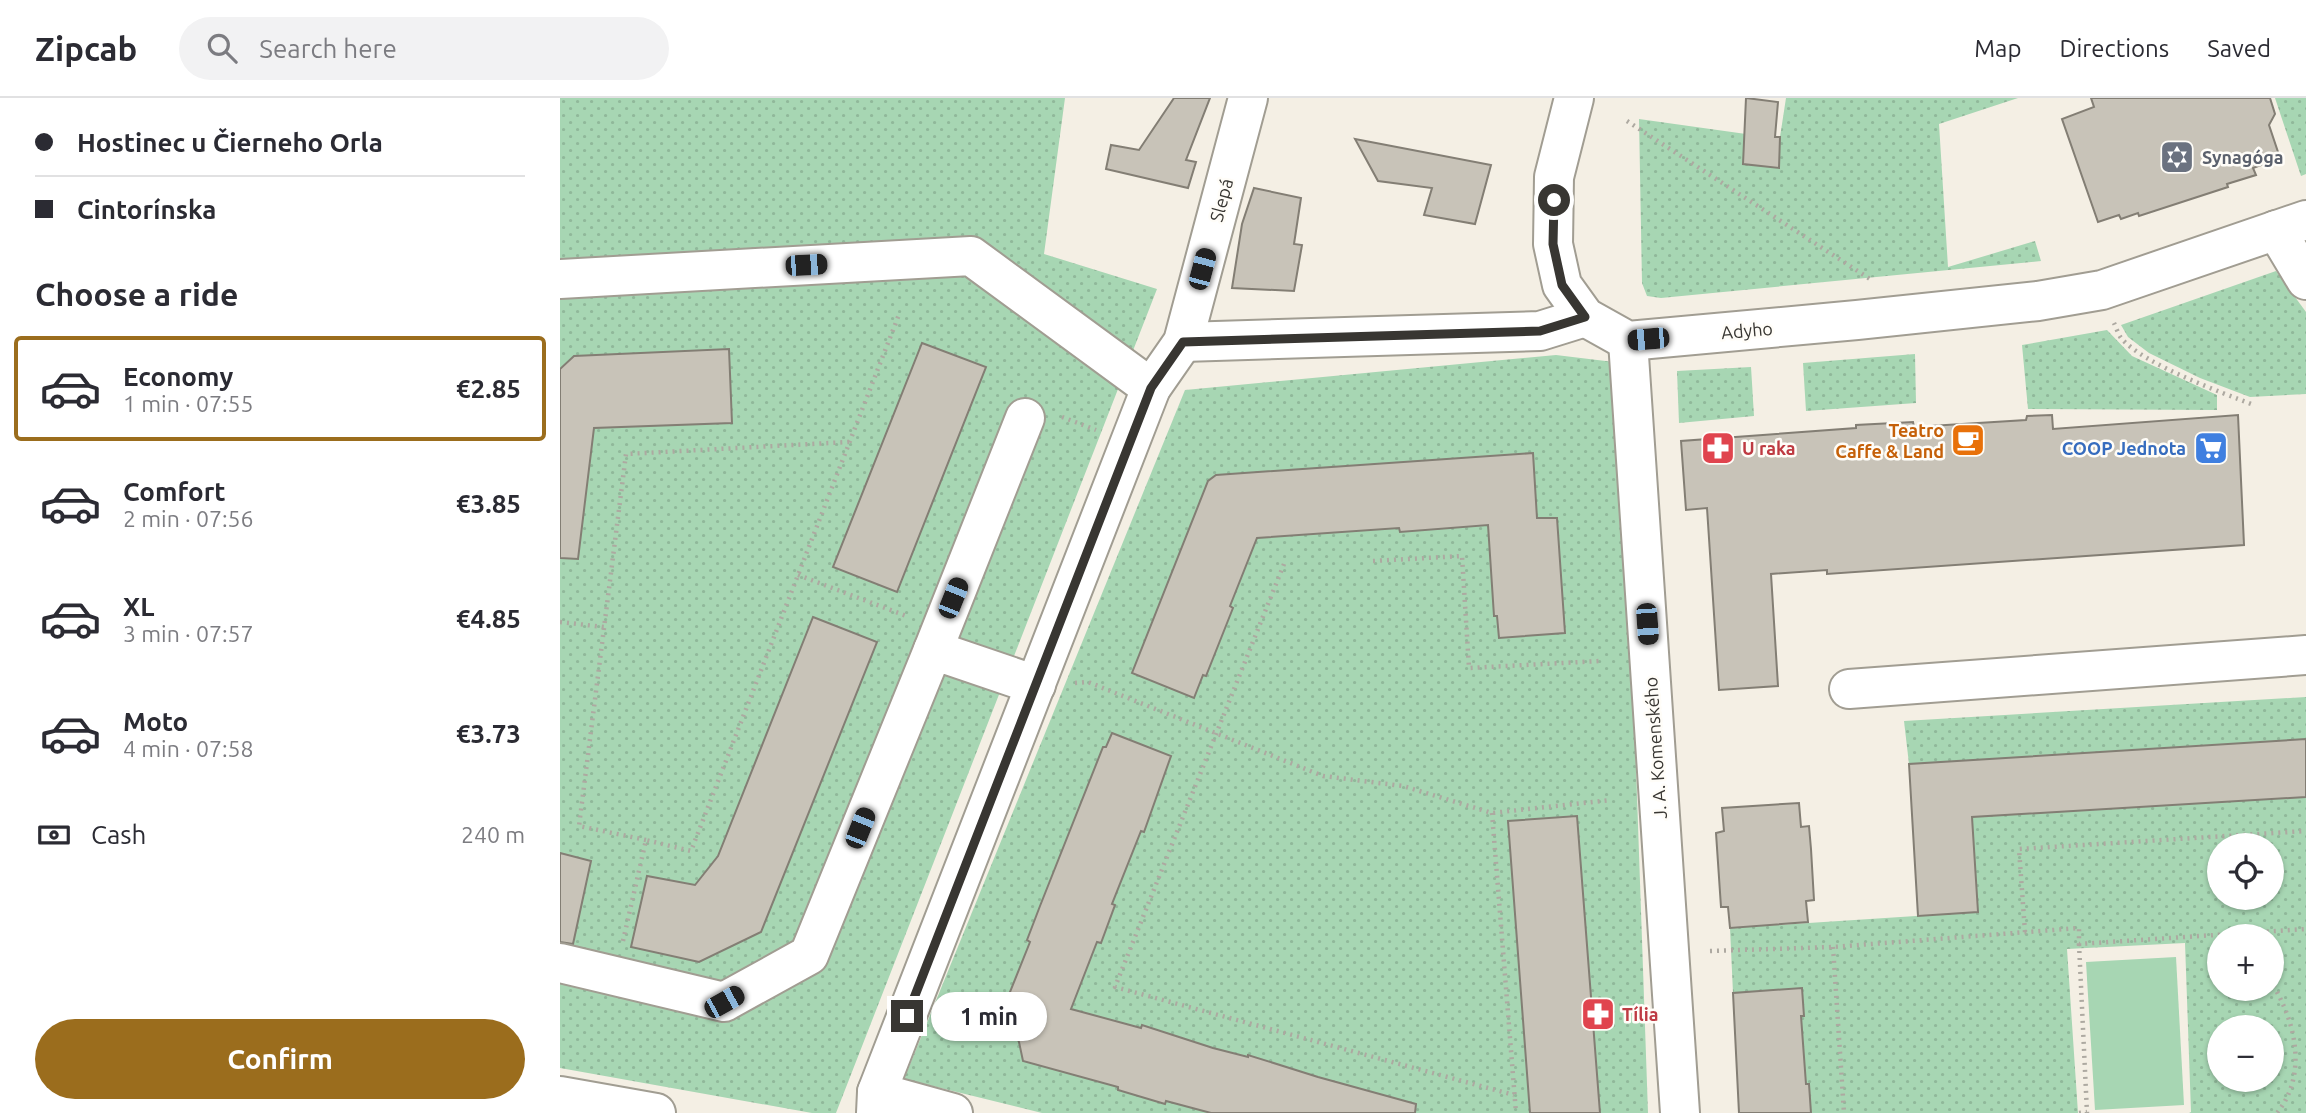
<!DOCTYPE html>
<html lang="en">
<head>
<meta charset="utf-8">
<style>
  body { margin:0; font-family:Ubuntu,sans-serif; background:#f2f2f3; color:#2b2b33; height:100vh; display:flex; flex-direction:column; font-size:26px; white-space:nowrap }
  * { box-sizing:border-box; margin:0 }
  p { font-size:23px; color:#7c7c81 }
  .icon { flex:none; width:38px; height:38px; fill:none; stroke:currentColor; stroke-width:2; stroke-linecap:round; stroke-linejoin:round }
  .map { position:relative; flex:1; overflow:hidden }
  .drawer { display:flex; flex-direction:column; background:#fff; width:560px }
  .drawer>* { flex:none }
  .hud { display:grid; align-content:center; height:154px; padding:0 35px; background:#fff }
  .tools { position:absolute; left:1647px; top:735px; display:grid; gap:14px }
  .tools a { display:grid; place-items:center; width:77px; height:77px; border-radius:50%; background:#fff; box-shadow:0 2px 5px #0004; font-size:35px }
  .end { position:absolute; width:32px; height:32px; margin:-16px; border:9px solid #383632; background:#fff; box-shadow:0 0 0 4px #fff }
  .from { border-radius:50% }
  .bubble { position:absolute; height:49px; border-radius:24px; background:#fff; box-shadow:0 2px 5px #0004; font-size:23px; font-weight:600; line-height:49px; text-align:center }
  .car { position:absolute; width:21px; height:42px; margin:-21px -10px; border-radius:9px; box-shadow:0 0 5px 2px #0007; background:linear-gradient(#222 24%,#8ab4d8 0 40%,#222 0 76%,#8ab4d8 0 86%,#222 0) }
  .hud b { display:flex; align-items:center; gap:24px; height:66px; font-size:26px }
  .hud b+b { border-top:2px solid #e1e1e2 }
  .hud i { width:18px; height:18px; background:#2b2b33 }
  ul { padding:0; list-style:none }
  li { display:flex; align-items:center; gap:21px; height:105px; margin:0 14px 10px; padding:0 21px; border:4px solid transparent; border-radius:7px }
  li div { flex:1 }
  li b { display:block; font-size:26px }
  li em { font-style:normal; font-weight:600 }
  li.selected { border-color:#9b6d1d }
  li>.icon { width:63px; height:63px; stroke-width:1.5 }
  h2 { padding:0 35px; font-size:32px; line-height:84px }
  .pay { display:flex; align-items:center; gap:18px; height:77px; padding:0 35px; font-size:26px }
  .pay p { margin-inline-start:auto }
  .button { display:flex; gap:14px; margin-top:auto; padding:14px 35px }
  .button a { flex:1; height:80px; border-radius:42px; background:#9b6d1d; color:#fff; font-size:28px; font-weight:600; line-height:80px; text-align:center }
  header { display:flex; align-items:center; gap:42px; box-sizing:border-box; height:98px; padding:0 35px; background:#fff; border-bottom:2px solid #e1e1e2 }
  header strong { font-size:33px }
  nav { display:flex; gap:38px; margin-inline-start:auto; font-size:24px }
  .search { width:490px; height:63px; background:#f2f2f3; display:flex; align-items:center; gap:18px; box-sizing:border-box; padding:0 24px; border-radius:38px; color:#7c7c81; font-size:26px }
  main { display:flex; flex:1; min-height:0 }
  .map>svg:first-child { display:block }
</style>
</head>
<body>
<header>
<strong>Zipcab</strong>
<div class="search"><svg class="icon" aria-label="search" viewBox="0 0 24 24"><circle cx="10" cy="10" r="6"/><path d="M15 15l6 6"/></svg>Search here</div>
<nav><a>Map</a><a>Directions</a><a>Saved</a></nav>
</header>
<main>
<section class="drawer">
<div class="hud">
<b><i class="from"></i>Hostinec u Čierneho Orla</b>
<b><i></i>Cintorínska</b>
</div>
<h2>Choose a ride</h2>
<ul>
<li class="selected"><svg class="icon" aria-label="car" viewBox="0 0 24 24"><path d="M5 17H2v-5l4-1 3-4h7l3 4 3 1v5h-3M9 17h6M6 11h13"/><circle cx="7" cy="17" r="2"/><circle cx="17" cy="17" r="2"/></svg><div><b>Economy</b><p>1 min · 07:55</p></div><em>€2.85</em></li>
<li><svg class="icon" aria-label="car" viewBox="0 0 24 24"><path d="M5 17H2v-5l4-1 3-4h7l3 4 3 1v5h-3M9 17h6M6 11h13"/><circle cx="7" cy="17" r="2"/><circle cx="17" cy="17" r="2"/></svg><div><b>Comfort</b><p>2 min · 07:56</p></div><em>€3.85</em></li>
<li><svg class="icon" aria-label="car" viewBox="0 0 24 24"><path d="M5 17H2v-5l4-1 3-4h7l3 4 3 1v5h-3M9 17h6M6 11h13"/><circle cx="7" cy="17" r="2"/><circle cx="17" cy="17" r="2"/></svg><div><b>XL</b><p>3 min · 07:57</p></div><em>€4.85</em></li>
<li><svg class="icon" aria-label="car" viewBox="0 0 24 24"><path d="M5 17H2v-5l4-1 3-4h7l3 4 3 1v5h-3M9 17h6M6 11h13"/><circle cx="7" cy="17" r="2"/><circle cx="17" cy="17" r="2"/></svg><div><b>Moto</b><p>4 min · 07:58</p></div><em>€3.73</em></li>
</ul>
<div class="pay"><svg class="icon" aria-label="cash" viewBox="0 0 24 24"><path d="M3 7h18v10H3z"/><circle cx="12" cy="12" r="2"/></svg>Cash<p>240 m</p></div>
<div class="button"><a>Confirm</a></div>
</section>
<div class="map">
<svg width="1746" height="1015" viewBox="0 0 1746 1015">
  <defs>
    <pattern id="grass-dots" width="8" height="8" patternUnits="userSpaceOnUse" patternTransform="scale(1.75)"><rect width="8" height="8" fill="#a7d6b3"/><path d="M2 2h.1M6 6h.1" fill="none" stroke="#90b89a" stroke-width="1.8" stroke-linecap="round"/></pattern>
  </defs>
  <rect width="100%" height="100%" fill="#f4efe4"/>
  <g fill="url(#grass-dots)" fill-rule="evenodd">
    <polygon points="0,0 505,0 484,156 597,191 276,1015 252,1015 0,970"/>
    <polygon points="1226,0 1458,0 1379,26 1388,169 1475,143 1481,163 1101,200 1087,198 1082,185 1079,21 1186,36 1218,69 1220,39"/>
    <polygon points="1715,0 1746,0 1746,76 1741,78"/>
    <polygon points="1716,173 1746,214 1746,296 1690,299 1640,280 1589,255 1568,239 1561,227"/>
    <polygon points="1547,232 1572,258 1657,297 1657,312 1468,311 1462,247"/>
    <polygon points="1355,256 1356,305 1246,313 1243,265"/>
    <polygon points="996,257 1062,265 1088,1015 482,1015 344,981 625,292"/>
    <polygon points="1191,269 1194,318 1119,325 1117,273"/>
    <polygon points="1746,599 1746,641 1349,666 1344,623"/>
    <path d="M 1746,699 L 1746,1015 L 1629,1015 L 1631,1014 L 1625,845 L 1507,851 L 1518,1015 L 1251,1015 L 1249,987 L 1246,986 L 1241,918 L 1244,917 L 1242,890 L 1173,895 L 1170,830 L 1417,814 L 1412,719 ZM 1659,747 L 1712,747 L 1712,800 L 1659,800 ZM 1659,838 L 1712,838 L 1712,891 L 1659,891 ZM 1659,929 L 1712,929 L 1712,982 L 1659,982 Z"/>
  </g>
  <polygon fill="#a7d6b3" points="1616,859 1624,1007 1535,1012 1526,864"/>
  <g fill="#c8c3b8" stroke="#837e74" stroke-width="2">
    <polygon points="614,0 650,0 626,62 636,64 628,90 546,71 551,47 579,52"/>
    <polygon points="1186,0 1218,4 1215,39 1220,39 1219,70 1183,66"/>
    <polygon points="1531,0 1710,0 1715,16 1709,27 1720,60 1693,70 1696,77 1667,86 1668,89 1579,118 1578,115 1561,121 1559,117 1538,124 1502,21 1534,9"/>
    <polygon points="795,41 931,67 915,126 864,117 872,90 818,83"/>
    <polygon points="694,90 741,100 734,146 742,147 734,193 672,190 682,126"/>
    <polygon points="362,245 426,269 337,494 273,469"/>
    <polygon points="169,251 172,325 34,330 18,461 0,460 0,271 14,258"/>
    <polygon points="1492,317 1493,331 1678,317 1684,447 1267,476 1267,472 1211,476 1218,588 1159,592 1147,410 1126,412 1121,343 1296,330 1296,327 1353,324 1354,329 1466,322 1467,318"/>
    <polygon points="973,355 977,420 997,420 1005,535 939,540 937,518 934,518 928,427 840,434 839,430 697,440 670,508 673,510 646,578 643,577 634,600 572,575 648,383 656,377"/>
    <polygon points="253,519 317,544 201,834 139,864 71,849 87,778 135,787 158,758"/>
    <polygon points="552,635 611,658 584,734 581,733 552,806 555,807 541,845 537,844 511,911 581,930 582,927 653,950 688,959 688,957 758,979 856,1006 855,1015 651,1015 606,1003 605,1006 558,992 558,989 463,963 459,944 444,909 470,844 467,842 480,808 543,649 546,649"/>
    <polygon points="1746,641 1746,699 1412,719 1418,814 1358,818 1349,666"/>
    <polygon points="1239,705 1241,729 1249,728 1251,751 1254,802 1246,803 1248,824 1170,830 1168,809 1161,809 1156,735 1164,733 1162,710"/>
    <polygon points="1017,718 1040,1015 970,1015 948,723"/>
    <polygon points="0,755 31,763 13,846 0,844"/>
    <polygon points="1242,890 1244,918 1241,918 1246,986 1249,986 1251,1015 1179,1015 1173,895"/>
  </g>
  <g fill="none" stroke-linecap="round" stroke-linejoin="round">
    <g stroke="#a19d92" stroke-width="42">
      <g id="minor">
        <polyline points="1014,0 994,79 993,146 1002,187 1025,219 1068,243 1297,222 1478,203 1542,192 1746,122"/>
        <polyline points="1716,132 1746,182"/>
        <polyline points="0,181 411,158 591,290"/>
        <polyline points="1068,243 1120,1015"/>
        <polyline points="623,244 980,233 1025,219"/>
        <polyline points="373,552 465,320"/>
        <polyline points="1289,591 1746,557"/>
        <polyline points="0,865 164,904 249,857 373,552 476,587"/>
        <polyline points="317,994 393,1015"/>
        <polyline points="0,998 96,1015"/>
        <polyline points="316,1015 317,994 591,290 623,244 688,0"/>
      </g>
    </g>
    <g stroke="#ada9a1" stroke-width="4.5" stroke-dasharray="2 5" stroke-linecap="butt">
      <polyline points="1067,23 1313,183"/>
      <path d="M 1554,225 C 1556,229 1558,236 1561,240 C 1583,266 1660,294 1694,307"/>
      <polyline points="502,319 536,332"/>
      <polyline points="813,463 902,458 909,570 1040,563"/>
      <polyline points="724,466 555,889 954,997"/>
      <polyline points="238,477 349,519"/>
      <polyline points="0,524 44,529"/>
      <polyline points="515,585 528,584 763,678 843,688 932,715 1051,702"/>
      <polyline points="932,715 956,1015"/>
      <polyline points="86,742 19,728 66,356 289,344"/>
      <polyline points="1465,834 1459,751 1746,733"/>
      <polyline points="63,843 86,742 131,753 340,214"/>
      <polyline points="1519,846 1527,1015"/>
      <polyline points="1273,849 1284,1015"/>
      <polyline points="1150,853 1273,849 1519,830 1519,846 1746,831"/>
      <path d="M 1712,881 L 1713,887 C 1738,929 1746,979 1717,1015"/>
      <polyline points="1519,1015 1527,1014"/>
    </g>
    <use href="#minor" stroke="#fff" stroke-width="38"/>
  </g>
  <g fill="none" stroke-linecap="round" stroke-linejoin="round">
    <polyline stroke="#383632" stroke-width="9" points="347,918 591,290 623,244 980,233 1025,219 1002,187 993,146 994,102"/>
  </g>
  <defs>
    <g id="synagogue-square" transform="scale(1.75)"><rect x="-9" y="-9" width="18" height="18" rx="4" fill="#6b7280" stroke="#fffdf8"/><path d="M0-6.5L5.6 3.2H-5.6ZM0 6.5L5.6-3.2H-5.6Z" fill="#fff"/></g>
    <g id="cafe-square" transform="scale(1.75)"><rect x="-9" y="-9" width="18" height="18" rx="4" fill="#e8710a" stroke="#fffdf8"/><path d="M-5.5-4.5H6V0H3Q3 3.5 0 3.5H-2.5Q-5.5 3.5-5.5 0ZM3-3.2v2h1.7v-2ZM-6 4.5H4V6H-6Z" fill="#fff"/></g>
    <g id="pharmacy-square" transform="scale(1.75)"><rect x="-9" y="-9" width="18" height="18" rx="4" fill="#e0444e" stroke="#fffdf8"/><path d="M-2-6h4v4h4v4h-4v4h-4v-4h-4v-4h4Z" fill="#fff"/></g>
    <g id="supermarket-square" transform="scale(1.75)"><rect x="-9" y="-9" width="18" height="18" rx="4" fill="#3f7fe0" stroke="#fffdf8"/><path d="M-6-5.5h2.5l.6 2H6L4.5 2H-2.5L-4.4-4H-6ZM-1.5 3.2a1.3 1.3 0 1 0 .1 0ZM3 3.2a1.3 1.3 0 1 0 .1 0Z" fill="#fff"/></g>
  </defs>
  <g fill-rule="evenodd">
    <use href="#synagogue-square" x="1617" y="59"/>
    <use href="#cafe-square" x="1408" y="342"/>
    <use href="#pharmacy-square" x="1158" y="350"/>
    <use href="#supermarket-square" x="1651" y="350"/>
    <use href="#pharmacy-square" x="1038" y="916"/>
  </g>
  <g text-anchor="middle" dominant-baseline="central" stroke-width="5" stroke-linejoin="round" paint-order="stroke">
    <g font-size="18" font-weight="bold" fill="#5b616d" stroke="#fffdf8" text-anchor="start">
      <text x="1642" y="59">Synagóga</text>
    </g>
    <g font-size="18" fill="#383632" stroke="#fffdf8">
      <text transform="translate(661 102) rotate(-75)">Slepá</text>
      <text transform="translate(1187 232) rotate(-5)">Adyho</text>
      <text transform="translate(1095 650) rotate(-94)">J. A. Komenského</text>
    </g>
    <g font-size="18" font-weight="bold" fill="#c56008" stroke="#fffdf8" text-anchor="end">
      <text x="1384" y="332">Teatro<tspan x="1384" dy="21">Caffe &amp; Land</tspan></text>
    </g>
    <g font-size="18" font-weight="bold" fill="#be3a42" stroke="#fffdf8" text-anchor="start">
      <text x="1182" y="350">U raka</text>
      <text x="1062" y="916">Tília</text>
    </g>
    <g font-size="18" font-weight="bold" fill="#366cbe" stroke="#fffdf8" text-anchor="end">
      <text x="1626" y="350">COOP Jednota</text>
    </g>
  </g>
</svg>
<div class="tools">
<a><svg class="icon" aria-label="locate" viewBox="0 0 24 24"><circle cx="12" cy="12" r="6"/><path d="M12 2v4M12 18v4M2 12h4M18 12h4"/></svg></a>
<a>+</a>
<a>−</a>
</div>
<i class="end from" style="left:994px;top:102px"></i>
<i class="end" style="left:347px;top:918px"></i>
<div class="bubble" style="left:371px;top:894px;width:116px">1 min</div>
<i class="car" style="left:246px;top:167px;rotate:87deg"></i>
<i class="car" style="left:642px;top:171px;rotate:15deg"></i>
<i class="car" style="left:1088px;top:241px;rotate:265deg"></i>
<i class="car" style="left:393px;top:500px;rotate:22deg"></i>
<i class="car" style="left:1087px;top:526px;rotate:176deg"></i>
<i class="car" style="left:300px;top:730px;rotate:22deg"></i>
<i class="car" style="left:164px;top:904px;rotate:61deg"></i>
</div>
</main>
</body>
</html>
